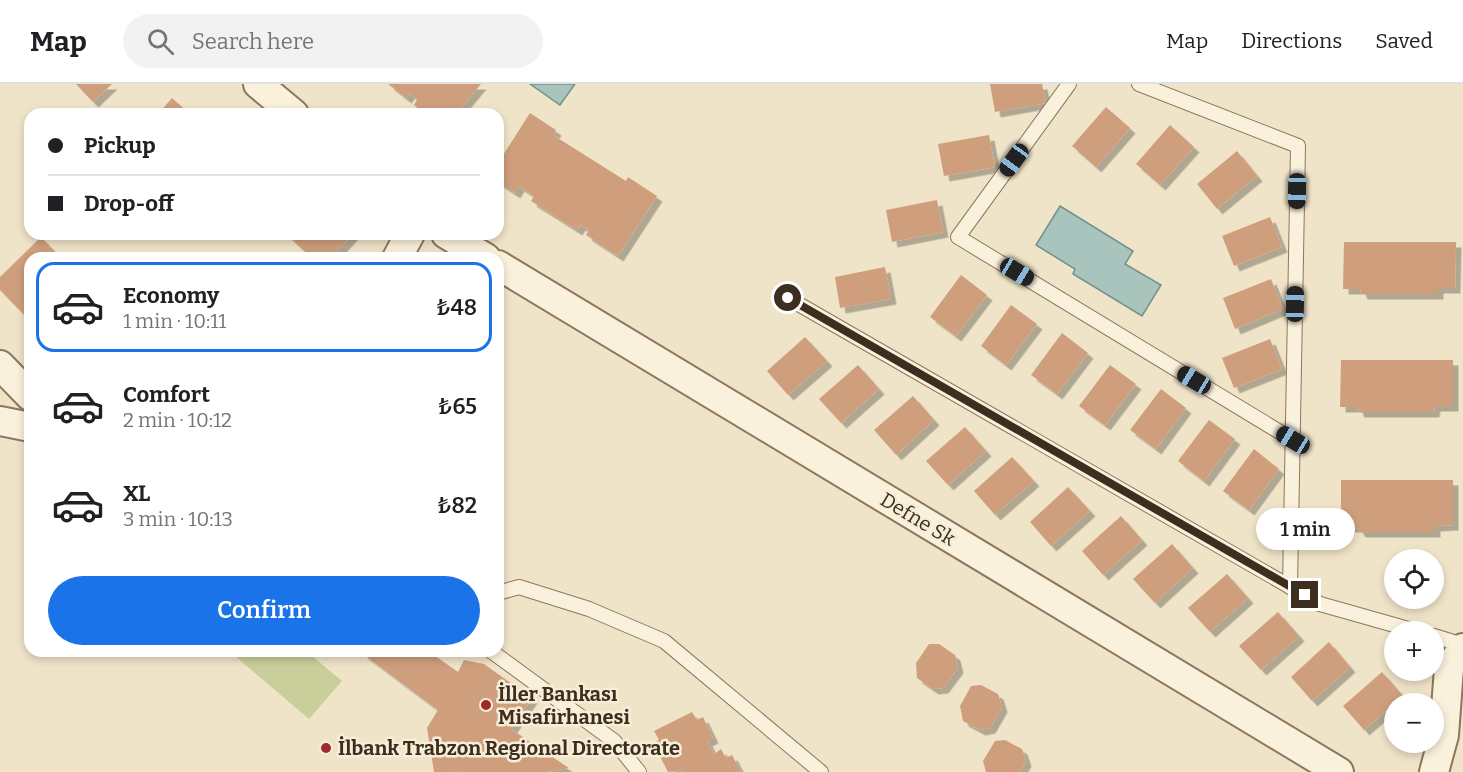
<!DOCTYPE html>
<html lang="en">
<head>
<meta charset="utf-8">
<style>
  body { margin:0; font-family:Bitter,serif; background:#f2f2f2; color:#202124; height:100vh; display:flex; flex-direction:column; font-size:22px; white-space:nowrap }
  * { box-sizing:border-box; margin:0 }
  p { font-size:20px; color:#757577 }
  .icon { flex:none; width:33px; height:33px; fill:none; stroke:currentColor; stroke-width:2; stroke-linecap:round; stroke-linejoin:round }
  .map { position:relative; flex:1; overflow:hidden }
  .sheet { position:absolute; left:24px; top:168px; width:480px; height:405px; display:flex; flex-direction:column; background:#fff; border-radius:18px; box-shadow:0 3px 9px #0003 }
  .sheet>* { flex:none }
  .guide { position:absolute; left:24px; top:24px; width:480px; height:132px; border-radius:18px; box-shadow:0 3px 9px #0003; display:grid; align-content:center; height:132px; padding:0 24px; background:#fff }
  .tools { position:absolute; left:1384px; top:465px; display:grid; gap:12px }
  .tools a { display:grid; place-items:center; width:60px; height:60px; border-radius:50%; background:#fff; box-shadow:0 3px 9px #0003; font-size:30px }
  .end { position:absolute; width:27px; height:27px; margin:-14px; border:8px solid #3d2e20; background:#fff; box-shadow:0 0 0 3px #fff }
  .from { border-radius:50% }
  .bubble { position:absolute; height:42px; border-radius:21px; background:#fff; box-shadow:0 3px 9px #0003; font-size:20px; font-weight:600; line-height:42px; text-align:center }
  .car { position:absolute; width:18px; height:36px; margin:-18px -9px; border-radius:8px; box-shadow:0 0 4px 2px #0007; background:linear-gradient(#222 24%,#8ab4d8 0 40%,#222 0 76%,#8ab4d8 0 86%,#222 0) }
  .guide b { display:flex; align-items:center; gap:21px; height:57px; font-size:22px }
  .guide b+b { border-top:2px solid #e0e0e0 }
  .guide i { width:15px; height:15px; background:#202124 }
  ul { padding:10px 0 0; list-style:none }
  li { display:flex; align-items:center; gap:18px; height:90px; margin:0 12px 9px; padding:0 12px; border:3px solid transparent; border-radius:18px }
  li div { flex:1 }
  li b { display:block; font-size:22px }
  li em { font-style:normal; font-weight:600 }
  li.on { border-color:#1a73e8 }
  li>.icon { width:54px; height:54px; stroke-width:1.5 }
  .action { display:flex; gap:12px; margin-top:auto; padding:12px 24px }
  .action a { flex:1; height:69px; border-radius:36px; background:#1a73e8; color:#fff; font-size:24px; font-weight:600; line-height:69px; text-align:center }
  header { display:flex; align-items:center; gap:36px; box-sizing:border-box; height:84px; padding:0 30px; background:#fff; border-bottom:2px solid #e0e0e0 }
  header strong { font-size:28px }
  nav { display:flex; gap:33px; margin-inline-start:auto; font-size:21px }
  .search { width:420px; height:54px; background:#f2f2f2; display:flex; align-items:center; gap:15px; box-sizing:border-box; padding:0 21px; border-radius:33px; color:#757577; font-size:22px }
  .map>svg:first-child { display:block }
</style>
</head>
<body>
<header>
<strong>Map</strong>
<div class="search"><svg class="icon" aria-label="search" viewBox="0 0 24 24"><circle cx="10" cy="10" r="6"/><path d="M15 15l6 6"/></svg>Search here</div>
<nav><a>Map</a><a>Directions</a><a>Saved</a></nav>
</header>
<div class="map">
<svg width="1463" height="688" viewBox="0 0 1463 688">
  <defs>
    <filter id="shadow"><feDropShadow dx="5.5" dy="5.5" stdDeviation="0" flood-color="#0004"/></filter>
  </defs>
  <rect width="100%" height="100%" fill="#f0e4c8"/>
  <polygon fill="#c9cf9b" points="229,567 306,567 342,597 309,635"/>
  <g fill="#a9c4bc" stroke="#6f938a" stroke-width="1.5">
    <polygon points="530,0 575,0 560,21"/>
    <polygon points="1060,122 1133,167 1125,180 1161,201 1142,232 1073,190 1075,185 1036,161"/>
  </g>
  <g fill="#cf9f7d" filter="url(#shadow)">
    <polygon points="76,0 112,0 93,18"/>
    <polygon points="388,0 481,0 456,30 425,30 414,21 417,16 410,9 406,14"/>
    <polygon points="990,0 1042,0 1046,19 995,28"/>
    <polygon points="172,14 190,30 158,30"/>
    <polygon points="1106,23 1130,44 1096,83 1072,62"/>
    <polygon points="530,29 556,46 553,51 626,97 628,93 657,112 618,172 586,151 589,146 580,141 577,146 531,117 534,112 519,102 515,109 498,98 498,79"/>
    <polygon points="1170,41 1194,63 1160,101 1136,80"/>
    <polygon points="989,51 995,83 944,92 938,60"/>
    <polygon points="1237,67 1257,92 1217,125 1197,100"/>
    <polygon points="937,116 943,148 892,158 886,126"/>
    <polygon points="1270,133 1282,163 1234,182 1222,152"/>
    <polygon points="286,150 353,150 331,174 312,174"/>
    <polygon points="41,153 61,174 30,174 30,237 0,206 0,193"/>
    <polygon points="1344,158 1456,158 1455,204 1438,204 1438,210 1362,210 1360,205 1343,205"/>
    <polygon points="885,183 891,215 840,224 835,193"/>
    <polygon points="961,191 987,211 956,252 930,233"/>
    <polygon points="1271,195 1283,225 1235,245 1223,214"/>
    <polygon points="1011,221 1037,240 1006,281 981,262"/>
    <polygon points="1062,249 1088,269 1057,310 1031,291"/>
    <polygon points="805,253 827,277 788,311 767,287"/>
    <polygon points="1270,255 1282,285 1234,304 1222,274"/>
    <polygon points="1341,276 1453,276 1453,322 1435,322 1434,328 1359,328 1357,323 1340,323"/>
    <polygon points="858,281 879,305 841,339 819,315"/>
    <polygon points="1110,281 1136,300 1105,341 1079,322"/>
    <polygon points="1161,305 1186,324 1156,365 1130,346"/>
    <polygon points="913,312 934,336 896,371 874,346"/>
    <polygon points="1209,336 1235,355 1204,397 1178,377"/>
    <polygon points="965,343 986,367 948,401 926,377"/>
    <polygon points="1254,365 1279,385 1249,426 1223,407"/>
    <polygon points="1012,373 1034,397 995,431 974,407"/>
    <polygon points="1341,396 1453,396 1453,441 1435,442 1435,448 1360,448 1357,443 1341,443"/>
    <polygon points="1068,403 1090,427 1051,462 1030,438"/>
    <polygon points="1121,432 1142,456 1103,491 1082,467"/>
    <polygon points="1172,460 1193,484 1155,519 1133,495"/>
    <polygon points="1227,490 1248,514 1210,548 1188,524"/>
    <polygon points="1278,528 1299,552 1261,586 1239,562"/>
    <polygon points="1329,558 1350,583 1312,617 1291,593"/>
    <polygon points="929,560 939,560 955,571 958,584 943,604 933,605 917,594 916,579"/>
    <polygon points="364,567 428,567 458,588 464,576 484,580 532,614 511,645 569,684 547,688 458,688 455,686 453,688 434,688 427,644 438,626 362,569"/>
    <polygon points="1382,588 1403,612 1364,646 1343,622"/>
    <polygon points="981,601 998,610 1002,623 990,644 980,646 963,637 960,622 971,602"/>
    <polygon points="692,628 697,636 703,633 713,654 707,657 714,670 721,665 726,674 732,671 741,688 683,688 682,686 668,688 653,659 659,656 654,647"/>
    <polygon points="1005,656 1022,665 1026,677 1020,688 986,688 983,677 995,657"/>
  </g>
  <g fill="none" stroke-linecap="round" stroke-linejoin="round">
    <g stroke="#8d765c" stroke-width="16">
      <g id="lane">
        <polyline points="1069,0 958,153 1293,356"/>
        <polyline points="1139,0 1298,62 1290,503"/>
        <polyline points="788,214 1320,520 1419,548"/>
        <polyline points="498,509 519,503 589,525 664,557 821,688"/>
        <polyline points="1434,552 1463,561"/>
        <polyline points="491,567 614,657 639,688"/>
      </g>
    </g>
    <g stroke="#8d765c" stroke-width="32">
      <g id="street">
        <polyline points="258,0 294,30"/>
        <polyline points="446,150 486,174"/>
        <polyline points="397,174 410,150"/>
        <polyline points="498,181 1339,688"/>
        <polyline points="0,281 30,312"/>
        <polyline points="0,337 30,343"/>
        <polyline points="1434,688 1444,651 1449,584 1463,564"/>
      </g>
    </g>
    <use href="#lane" stroke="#faf1dc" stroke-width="14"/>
    <use href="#street" stroke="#faf1dc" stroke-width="28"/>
  </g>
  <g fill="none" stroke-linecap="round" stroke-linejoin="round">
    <polyline stroke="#3d2e20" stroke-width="8" points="788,214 1305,511"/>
  </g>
  <g fill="#9e2a2b" stroke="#f7eed8" stroke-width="2">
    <circle cx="486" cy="621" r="6"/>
    <circle cx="326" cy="664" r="6"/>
  </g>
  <g text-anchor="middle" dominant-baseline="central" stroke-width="5" stroke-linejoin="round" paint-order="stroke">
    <g font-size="20" fill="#3d2e20" stroke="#f7eed8">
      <text transform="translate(918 435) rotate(31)">Defne Sk</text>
    </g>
    <g font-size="20" font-weight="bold" fill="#3d2e20" stroke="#f7eed8" text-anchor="start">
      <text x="498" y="610">İller Bankası<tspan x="498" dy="23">Misafirhanesi</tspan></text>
      <text x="338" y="664">İlbank Trabzon Regional Directorate</text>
    </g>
  </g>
</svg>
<div class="tools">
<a><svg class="icon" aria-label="locate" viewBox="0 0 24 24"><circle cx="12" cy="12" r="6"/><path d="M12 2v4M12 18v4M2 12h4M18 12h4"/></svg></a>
<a>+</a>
<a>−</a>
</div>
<i class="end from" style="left:788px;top:214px"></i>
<i class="end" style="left:1305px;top:511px"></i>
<div class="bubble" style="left:1256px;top:424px;width:99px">1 min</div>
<i class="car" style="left:1014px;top:76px;rotate:216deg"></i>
<i class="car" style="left:1297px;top:107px;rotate:181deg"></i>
<i class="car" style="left:1017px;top:188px;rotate:121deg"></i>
<i class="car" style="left:1295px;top:220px;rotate:1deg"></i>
<i class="car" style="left:1194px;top:296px;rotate:301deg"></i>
<i class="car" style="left:1293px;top:356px;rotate:301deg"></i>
<div class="guide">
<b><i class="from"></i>Pickup</b>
<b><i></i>Drop-off</b>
</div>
<section class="sheet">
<ul>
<li class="on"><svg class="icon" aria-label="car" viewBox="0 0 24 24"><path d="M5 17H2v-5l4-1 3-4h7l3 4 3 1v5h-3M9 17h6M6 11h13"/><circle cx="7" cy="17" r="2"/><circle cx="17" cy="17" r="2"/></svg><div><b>Economy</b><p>1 min · 10:11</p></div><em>₺48</em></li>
<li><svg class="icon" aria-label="car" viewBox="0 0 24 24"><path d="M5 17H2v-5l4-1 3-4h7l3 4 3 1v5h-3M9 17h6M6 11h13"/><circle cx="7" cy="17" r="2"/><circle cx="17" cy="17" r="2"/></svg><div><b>Comfort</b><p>2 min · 10:12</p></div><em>₺65</em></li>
<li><svg class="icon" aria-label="car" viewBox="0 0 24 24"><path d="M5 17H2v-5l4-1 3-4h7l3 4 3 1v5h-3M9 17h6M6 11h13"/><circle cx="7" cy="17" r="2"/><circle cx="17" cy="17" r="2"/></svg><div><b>XL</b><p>3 min · 10:13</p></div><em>₺82</em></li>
</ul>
<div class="action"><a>Confirm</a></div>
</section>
</div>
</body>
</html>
